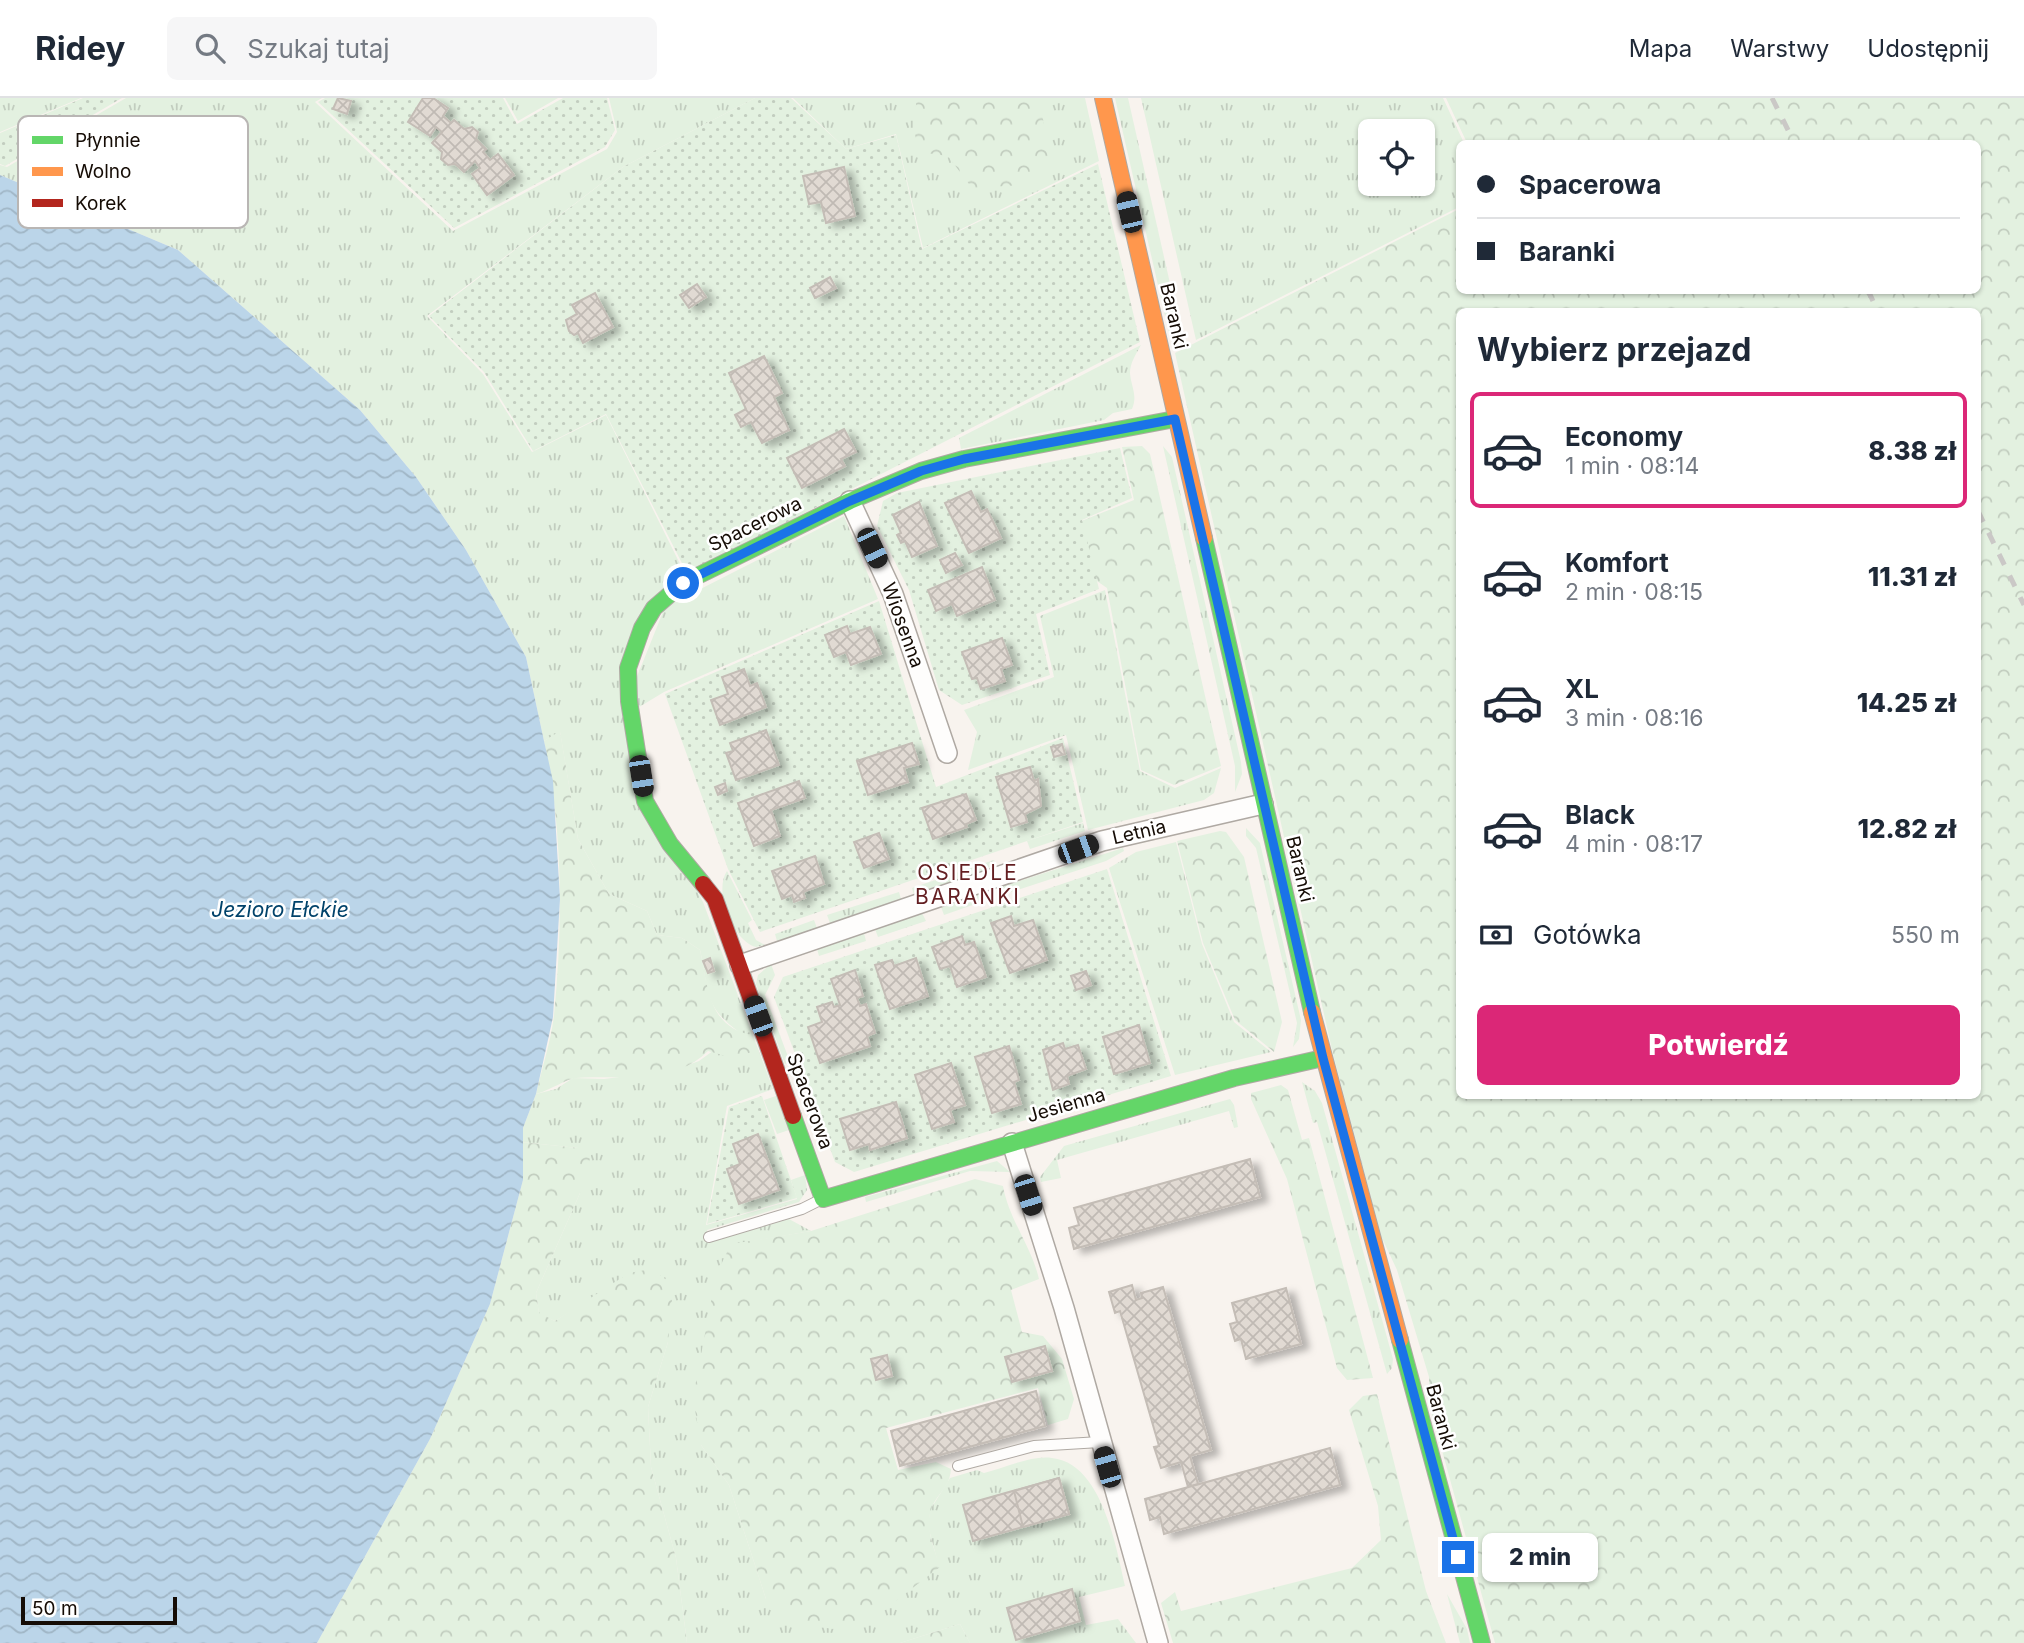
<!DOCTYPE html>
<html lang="pl">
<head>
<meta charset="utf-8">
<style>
  body { margin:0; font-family:Inter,sans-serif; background:#f6f6f7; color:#1f2937; height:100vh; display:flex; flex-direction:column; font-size:26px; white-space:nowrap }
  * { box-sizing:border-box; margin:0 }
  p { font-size:23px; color:#747a83 }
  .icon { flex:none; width:38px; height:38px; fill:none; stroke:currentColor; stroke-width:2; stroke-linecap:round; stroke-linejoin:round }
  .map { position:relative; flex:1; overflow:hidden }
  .details { position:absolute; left:1456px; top:210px; width:525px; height:791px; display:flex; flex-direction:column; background:#fff; border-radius:10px; box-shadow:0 2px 5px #0004 }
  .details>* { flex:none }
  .guide { position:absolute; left:1456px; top:42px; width:525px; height:154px; border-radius:10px; box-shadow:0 2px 5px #0004; display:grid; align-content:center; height:154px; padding:0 21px; background:#fff }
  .tools { position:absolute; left:1358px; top:21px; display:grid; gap:14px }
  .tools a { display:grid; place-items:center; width:77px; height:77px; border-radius:10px; background:#fff; box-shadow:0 2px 5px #0004; font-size:35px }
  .scale { position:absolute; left:21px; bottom:18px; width:156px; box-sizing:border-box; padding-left:7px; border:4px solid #150c05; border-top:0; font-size:19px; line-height:24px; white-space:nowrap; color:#150c05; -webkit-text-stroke:5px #fff; paint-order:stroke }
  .end { position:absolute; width:32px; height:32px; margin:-16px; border:9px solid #1a73e8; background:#fff; box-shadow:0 0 0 4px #fff }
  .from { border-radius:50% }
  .bubble { position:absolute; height:49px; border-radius:10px; background:#fff; box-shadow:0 2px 5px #0004; font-size:23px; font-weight:800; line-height:49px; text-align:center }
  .car { position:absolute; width:21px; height:42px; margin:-21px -10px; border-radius:9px; box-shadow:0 0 5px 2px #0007; background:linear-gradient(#222 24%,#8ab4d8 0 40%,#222 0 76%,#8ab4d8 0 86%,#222 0) }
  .guide b { display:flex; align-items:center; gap:24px; height:66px; font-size:26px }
  .guide b+b { border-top:2px solid #e0e1e3 }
  .guide i { width:18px; height:18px; background:#1f2937 }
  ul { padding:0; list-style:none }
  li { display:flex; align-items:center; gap:21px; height:116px; margin:0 14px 10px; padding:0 7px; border:4px solid transparent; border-radius:10px }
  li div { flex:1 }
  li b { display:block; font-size:26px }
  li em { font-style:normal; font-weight:800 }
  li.current { border-color:#db2777 }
  li>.icon { width:63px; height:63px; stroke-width:1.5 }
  h2 { padding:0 21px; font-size:32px; line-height:84px }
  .pay { display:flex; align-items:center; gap:18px; height:77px; padding:0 21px; font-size:26px }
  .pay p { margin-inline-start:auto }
  .primary-button { display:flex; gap:14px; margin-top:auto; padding:14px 21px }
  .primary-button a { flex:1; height:80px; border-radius:10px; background:#db2777; color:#fff; font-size:28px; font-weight:800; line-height:80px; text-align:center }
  header { display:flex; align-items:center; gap:42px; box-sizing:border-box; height:98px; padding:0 35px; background:#fff; border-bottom:2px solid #e0e1e3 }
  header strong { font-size:33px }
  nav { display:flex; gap:38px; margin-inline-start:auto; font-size:24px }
  .search { width:490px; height:63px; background:#f6f6f7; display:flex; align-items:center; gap:18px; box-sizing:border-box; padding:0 24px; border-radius:10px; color:#747a83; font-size:26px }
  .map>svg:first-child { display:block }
</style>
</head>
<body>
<header>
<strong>Ridey</strong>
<div class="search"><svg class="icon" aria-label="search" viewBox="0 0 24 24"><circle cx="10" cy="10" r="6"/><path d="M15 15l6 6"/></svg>Szukaj tutaj</div>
<nav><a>Mapa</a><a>Warstwy</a><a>Udostępnij</a></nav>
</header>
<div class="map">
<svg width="2024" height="1545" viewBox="0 0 2024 1545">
  <defs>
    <pattern id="grass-tufts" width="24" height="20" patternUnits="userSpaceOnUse" patternTransform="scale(1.75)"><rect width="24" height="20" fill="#e3f1e0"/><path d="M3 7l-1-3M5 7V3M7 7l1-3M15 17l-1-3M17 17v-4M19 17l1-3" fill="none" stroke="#c2cdbf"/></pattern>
    <pattern id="forest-crowns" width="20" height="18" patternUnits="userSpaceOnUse" patternTransform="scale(1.75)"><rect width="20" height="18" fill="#e3f1e0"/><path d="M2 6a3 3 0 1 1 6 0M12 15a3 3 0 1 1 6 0" fill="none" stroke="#c2cdbf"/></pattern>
    <pattern id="park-dots" width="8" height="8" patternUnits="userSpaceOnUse" patternTransform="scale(1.75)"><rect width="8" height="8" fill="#e3f1e0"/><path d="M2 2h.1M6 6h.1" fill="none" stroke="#c2cdbf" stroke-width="1.8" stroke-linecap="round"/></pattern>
    <pattern id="water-waves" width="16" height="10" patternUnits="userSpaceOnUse" patternTransform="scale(1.75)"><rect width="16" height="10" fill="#bbd5e9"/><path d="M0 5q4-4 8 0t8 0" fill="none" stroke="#a0b6c6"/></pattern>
    <pattern id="building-cross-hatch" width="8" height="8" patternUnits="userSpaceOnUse" patternTransform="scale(1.75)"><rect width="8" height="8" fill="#e1dad3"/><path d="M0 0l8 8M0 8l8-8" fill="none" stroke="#c0bab4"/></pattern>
    <filter id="shadow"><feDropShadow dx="8" dy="4.5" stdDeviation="3.5" flood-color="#0004"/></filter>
  </defs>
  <rect width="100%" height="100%" fill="#f8f3ee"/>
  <g fill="url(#grass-tufts)" fill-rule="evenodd">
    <polygon points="0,0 81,0 0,34"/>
    <path d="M 126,0 L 322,0 L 315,4 L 453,133 L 607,51 L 617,34 L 609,0 L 755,0 L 623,69 L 427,218 L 483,276 L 532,354 L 606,317 L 685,476 L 636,525 L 635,678 L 703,804 L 773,991 L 727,1008 L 706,1127 L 797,1101 L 791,1082 L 805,1077 L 807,1092 L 799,1104 L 707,1132 L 710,1144 L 789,1121 L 811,1133 L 731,1147 L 701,1347 L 729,1387 L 766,1501 L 939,1469 L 928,1428 L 930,1412 L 950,1380 L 977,1372 L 984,1375 C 1004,1370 1032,1357 1052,1360 C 1102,1365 1116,1449 1125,1488 L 1079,1499 L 1086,1527 L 1118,1521 L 1136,1545 L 970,1545 L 960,1526 L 900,1545 L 687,1545 L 676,1460 L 651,1369 L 648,1309 L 668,1244 L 575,1211 L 555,1223 L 539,1216 L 536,1195 L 580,1095 L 578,1050 L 521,1044 L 523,1030 L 536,996 L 556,991 L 573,980 L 604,981 L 674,972 L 699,963 L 739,934 C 703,908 709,892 700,852 L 682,840 L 657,837 L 647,813 L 609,796 L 578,741 L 560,634 L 544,643 L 526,559 L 466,452 L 416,379 L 360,312 L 178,152 L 0,77 L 0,67 L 7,69 Z"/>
    <polygon points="505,0 558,0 518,23"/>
    <polygon points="793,0 1085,0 1099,63 923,150 896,36 846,51"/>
    <polygon points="1115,0 1128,0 1179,225 1169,235"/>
    <path d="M 1141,0 L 1443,0 L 1464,45 L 1460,46 L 1459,109 L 1196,242 ZM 1370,33 L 1423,33 L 1423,86 L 1370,86 Z"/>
    <path d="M 1141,247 C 1136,256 1130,265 1130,275 C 1131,289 1138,297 1132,311 L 1113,315 L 1104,322 L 961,351 L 959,340 Z"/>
    <polygon points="1163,348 1172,359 1241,664 1242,676 1235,694 1235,668"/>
    <polygon points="844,418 878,501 664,594 636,611 634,586 665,509"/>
    <polygon points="1105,492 1140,673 1175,690 1221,670 1214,695 1204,702 1088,732 1066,637 968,672 977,634 964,612 1054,579 1040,518"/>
    <polygon points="1083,725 1085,733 1030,751 1027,743"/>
    <polygon points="1246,730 1260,745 1301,922 1299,941 1293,949 1297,925 1256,750 1246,738"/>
    <polygon points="1176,744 1202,846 1234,924 1271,954 1175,977 1109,770 1136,754"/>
    <polygon points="1123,750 1124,753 1106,763 999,798 997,790"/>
    <polygon points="994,762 996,769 914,797 912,790"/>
    <path d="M 727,773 L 752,822 L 748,825 L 756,842 L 765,847 L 756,849 C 733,843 713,793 727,773 Z"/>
    <polygon points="899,794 901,801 830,825 827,817"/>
    <polygon points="982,795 984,803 944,817 941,809"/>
    <polygon points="922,815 926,823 878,839 875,831"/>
    <polygon points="814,822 817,830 777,843 775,836"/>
    <polygon points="864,835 866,843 819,858 817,851"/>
    <polygon points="771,866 775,877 765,897 790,964 785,966 756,886 758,877"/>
    <polygon points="1302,984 1315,993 1322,1005 1393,1261 1392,1270 1387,1276 1317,1024 1313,1025"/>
    <polygon points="776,998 789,1032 777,1036 764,1002"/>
    <polygon points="1230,1001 1234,1007 1238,1029 1234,1030 1229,1013 1057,1062 1061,1080 1041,1084 1040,1079 1064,1048"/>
    <polygon points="997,1063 1010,1074 970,1073 866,1104 865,1099"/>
    <polygon points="1447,1496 1467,1531 1470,1545 1460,1545"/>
  </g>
  <g fill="url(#forest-crowns)" fill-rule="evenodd">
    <polygon points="917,0 1039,0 1050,58 1022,87 972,90 948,58 919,54 913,28"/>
    <path d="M 1446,0 L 2024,0 L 2024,1545 L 1495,1545 L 1429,1305 L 1429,1279 L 1397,1172 L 1382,1140 L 1333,956 L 1175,255 L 1459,111 L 1460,192 L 1978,192 L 1978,46 L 1467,45 ZM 1460,214 L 1978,214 L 1978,998 L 1460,998 Z"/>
    <polygon points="1142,348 1150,356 1221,668 1174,687 1141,672 1107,490 1036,441 1134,402 1122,349"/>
    <path d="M 560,633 L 578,741 L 609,796 L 647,813 L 657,837 L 682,840 L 700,852 C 708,888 708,929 752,937 L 758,952 L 733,960 L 708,953 C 675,987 619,977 576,980 C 569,980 548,993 536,996 C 542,970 551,943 554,917 C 563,827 563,731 544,643 Z"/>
    <polygon points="1220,733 1226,734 1244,759 1282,924 1274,954 1235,922 1203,845 1177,743"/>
    <polygon points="1281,987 1288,992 1302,1042 1309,1040 1373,1280 1347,1282 1337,1270 1287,1081 1251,1001 1251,995"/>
    <polygon points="521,1044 578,1050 591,1057 580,1095 536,1195 539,1215 555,1223 629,1175 651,1171 671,1185 672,1207 668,1244 648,1309 651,1369 676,1460 687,1545 317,1545 430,1341 490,1206 523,1082"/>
    <path d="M 975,1081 L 1003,1088 C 1009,1122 1031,1147 1039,1181 L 1011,1192 L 1022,1234 L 1043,1238 L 1062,1261 L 1074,1301 L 1068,1321 L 1048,1327 L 1038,1290 L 886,1330 L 898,1372 L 936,1364 L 951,1371 C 950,1385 944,1390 937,1400 C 921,1422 933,1446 940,1469 L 868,1524 L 833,1531 L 795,1525 L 766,1501 L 729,1387 L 701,1347 L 693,1300 L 716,1177 L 731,1146 L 811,1133 Z"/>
    <polygon points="1377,1296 1426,1493 1446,1545 1173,1545 1161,1505 1175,1494 1181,1513 1352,1470 1381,1442 1378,1408 1349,1312 1363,1298"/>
    <polygon points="960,1526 970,1545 900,1545"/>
  </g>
  <g fill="url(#park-dots)">
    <polygon points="83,0 122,0 5,68 0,66 0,35"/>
    <polygon points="325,0 503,0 517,26 563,0 607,0 615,32 605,49 454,130 318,4"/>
    <polygon points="755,0 791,0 846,51 896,37 922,151 1098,66 1140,244 687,475 606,316 533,353 484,274 429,218 623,69"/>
    <polygon points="1120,350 1132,400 1082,422 1099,491 1036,516 1050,577 962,607 939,592 909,492 877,428 883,403 897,395"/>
    <polygon points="879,503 936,689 1063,640 1083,724 760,834 728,771 665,596"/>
    <polygon points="1107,771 1171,978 854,1074 835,1064 774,899 783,879"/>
    <polygon points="762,998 797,1100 707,1126 729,1009"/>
  </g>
  <polygon fill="url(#water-waves)" points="0,77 178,152 360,312 416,379 466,452 526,559 544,643 553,683 560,801 553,919 536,996 523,1030 523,1082 490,1206 430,1341 317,1545 0,1545"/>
  <g fill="url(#building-cross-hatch)" stroke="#c4bdb6" stroke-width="2" filter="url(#shadow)">
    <polygon points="338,0 351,3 347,16 333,11"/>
    <polygon points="423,0 433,0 448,10 443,18 451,25 454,22 464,31 472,29 478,34 476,41 486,51 483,54 490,62 498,56 514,77 487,97 472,76 480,70 475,63 464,74 455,66 448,67 441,61 442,54 432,45 442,34 436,29 430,38 408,24"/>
    <polygon points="844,69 855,118 826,125 821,104 809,106 803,78"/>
    <polygon points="830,179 836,190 815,200 810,190"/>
    <polygon points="697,186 706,199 689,210 680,197"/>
    <polygon points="595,195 613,229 583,245 578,235 574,237 569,233 566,222 577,216 572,207"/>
    <polygon points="764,258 782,295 774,299 789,332 762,345 751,324 741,329 735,317 746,311 729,275"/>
    <polygon points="844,331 856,354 841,361 845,368 802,390 787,360"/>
    <polygon points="971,393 981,414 987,411 1001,440 969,455 945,405"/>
    <polygon points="919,404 937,448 912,459 905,443 901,445 897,437 901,435 893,417"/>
    <polygon points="955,455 962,467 946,475 940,462"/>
    <polygon points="982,469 995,502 957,518 952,506 936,513 928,492"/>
    <polygon points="847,528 850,536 870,529 881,556 851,567 846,554 834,559 825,537"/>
    <polygon points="1002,540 1012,567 1001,571 1005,583 981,591 977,580 972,581 962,554"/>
    <polygon points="744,571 750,588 757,585 766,609 720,627 711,602 728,596 722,579"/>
    <polygon points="766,632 779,667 736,682 726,655 733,653 730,645"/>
    <polygon points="912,645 919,666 904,670 908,684 868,697 857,663"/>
    <polygon points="1062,646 1065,656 1054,659 1051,649"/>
    <polygon points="1030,669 1034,683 1038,681 1041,708 1025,716 1027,724 1011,729 996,679"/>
    <polygon points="799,683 805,700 771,712 780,738 754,748 738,705"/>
    <polygon points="725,685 727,693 718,697 715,689"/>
    <polygon points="966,696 976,722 966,726 967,729 933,741 922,710"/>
    <polygon points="879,735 889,761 864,770 854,744"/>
    <polygon points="815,758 824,786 803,794 805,800 794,804 792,797 782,801 772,773"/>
    <polygon points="1011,818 1014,828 1033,822 1047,862 1010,875 991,825"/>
    <polygon points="962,838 965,847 974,844 986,879 957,889 950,868 940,871 932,849"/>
    <polygon points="710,860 714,873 708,875 703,863"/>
    <polygon points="916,860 928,898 890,911 875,867 892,862 894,868"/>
    <polygon points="855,872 863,898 857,900 860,908 866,906 875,935 867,938 870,948 820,965 808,929 822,924 817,909 832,904 834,909 840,907 831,881"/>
    <polygon points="1086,873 1091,887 1076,892 1071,878"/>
    <polygon points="1139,927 1150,965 1114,976 1103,939"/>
    <polygon points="1063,945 1065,951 1078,947 1086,971 1067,978 1069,986 1053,992 1043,952"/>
    <polygon points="1009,948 1019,982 1014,984 1021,1006 992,1015 975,959"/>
    <polygon points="951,965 965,1007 950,1012 954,1024 932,1031 915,977"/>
    <polygon points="896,1004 907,1040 870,1052 869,1046 850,1052 840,1021"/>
    <polygon points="758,1036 779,1092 739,1106 727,1071 740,1066 733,1046"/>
    <polygon points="1250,1061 1260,1099 1074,1151 1069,1130 1079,1127 1074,1110"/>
    <polygon points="1132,1187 1136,1202 1142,1200 1141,1195 1163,1189 1211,1352 1190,1358 1198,1386 1188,1389 1181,1364 1161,1370 1154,1349 1159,1348 1120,1213 1115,1215 1109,1194"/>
    <polygon points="1286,1190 1301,1246 1246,1261 1241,1241 1235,1243 1230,1226 1237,1224 1232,1205"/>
    <polygon points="1045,1248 1052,1273 1012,1284 1005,1259"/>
    <polygon points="887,1257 892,1278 876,1282 871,1261"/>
    <polygon points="1036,1293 1045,1328 900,1368 891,1333"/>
    <polygon points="1330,1350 1340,1387 1164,1436 1160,1419 1150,1422 1145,1401"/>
    <polygon points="1059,1380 1069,1416 973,1443 963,1407"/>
    <polygon points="1059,1380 1069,1416 1023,1429 1014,1393"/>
    <polygon points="1072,1491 1080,1523 1016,1542 1007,1510"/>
  </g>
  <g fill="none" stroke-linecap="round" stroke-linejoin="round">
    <g stroke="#afa9a3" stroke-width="12">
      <g id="lane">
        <polyline points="709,1139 802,1111 822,1101"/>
        <polyline points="958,1368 1034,1348 1100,1344"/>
      </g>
    </g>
    <g stroke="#afa9a3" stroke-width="22">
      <g id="street">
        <polyline points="850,403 893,496 947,655"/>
        <polyline points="740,867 1102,743 1263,706"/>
        <polyline points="1012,1045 1064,1210 1158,1545"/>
      </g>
    </g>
    <g stroke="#afa9a3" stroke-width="18">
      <g id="fast">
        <polyline points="1204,440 1312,914"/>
        <polyline points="703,786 670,746 645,703 629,603 628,570 642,530 654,510 683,485 850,403 921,373 964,361 1175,321"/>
        <polyline points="793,1018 823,1101 1234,980 1323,960"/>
        <polyline points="1400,1242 1482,1545"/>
      </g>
    </g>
    <g stroke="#afa9a3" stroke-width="18">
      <g id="slow">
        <polyline points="1103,0 1204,440"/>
        <polyline points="1312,914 1400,1242"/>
      </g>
    </g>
    <g stroke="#afa9a3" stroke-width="18">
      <polyline id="jam" points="703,786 715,801 793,1018"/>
    </g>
    <use href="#lane" stroke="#fefdfc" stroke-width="10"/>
    <use href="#street" stroke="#fefdfc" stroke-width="19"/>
    <use href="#fast" stroke="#63d668" stroke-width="16"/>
    <use href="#slow" stroke="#ff974d" stroke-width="16"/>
    <use href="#jam" stroke="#b3261e" stroke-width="16"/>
    <g stroke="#cac8c6" stroke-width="5" stroke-dasharray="12 12" stroke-linecap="butt">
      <polyline points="1772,0 1795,46"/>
      <polyline points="1868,192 1878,214"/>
      <polyline points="1978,413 2024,507"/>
    </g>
  </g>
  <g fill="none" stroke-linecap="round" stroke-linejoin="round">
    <polyline stroke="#1a73e8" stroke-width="9" points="683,485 850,403 921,373 964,361 1175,321 1323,960 1458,1459"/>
  </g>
  <g text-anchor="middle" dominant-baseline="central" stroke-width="5" stroke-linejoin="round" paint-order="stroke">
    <g font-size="19" fill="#150c05" stroke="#fff">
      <text transform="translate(1174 218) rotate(77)">Baranki</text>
      <text transform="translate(755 426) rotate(-26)">Spacerowa</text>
      <text transform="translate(903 527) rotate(70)">Wiosenna</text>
      <text transform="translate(1139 734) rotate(-13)">Letnia</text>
      <text transform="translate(1300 771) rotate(77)">Baranki</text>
      <text transform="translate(810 1003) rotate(70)">Spacerowa</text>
      <text transform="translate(1066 1007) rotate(-16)">Jesienna</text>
      <text transform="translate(1441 1319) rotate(75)">Baranki</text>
    </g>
    <g font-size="21" letter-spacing="2" fill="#631e21" stroke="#fff">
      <text x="968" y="774">OSIEDLE<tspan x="968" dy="24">BARANKI</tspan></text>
    </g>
    <g font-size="21" font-style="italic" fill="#00426a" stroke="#fff">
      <text x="280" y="811">Jezioro Ełckie</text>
    </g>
  </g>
  <rect x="18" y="18" width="230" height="112" rx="10" fill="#fff" stroke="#b9b6b4" stroke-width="2"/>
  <rect x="32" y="38" width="31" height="8" fill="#63d668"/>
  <rect x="32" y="69" width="31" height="9" fill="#ff974d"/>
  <rect x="32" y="101" width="31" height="8" fill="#b3261e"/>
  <g font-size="19" fill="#150c05">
    <text x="75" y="49">Płynnie</text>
    <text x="75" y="80">Wolno</text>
    <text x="75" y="112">Korek</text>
  </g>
</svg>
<div class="tools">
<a><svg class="icon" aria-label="locate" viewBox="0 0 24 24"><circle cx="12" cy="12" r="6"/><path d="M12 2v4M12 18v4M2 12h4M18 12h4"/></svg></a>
</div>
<div class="scale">50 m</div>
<i class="end from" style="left:683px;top:485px"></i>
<i class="end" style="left:1458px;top:1459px"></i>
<div class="bubble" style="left:1482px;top:1435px;width:116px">2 min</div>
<i class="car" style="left:1129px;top:114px;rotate:347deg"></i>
<i class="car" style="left:872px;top:450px;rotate:155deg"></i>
<i class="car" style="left:641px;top:678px;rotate:171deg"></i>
<i class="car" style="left:1078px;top:751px;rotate:70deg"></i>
<i class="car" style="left:758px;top:918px;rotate:340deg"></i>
<i class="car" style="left:1028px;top:1097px;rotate:162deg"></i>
<i class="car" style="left:1107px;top:1369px;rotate:344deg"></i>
<div class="guide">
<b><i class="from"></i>Spacerowa</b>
<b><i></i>Baranki</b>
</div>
<section class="details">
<h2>Wybierz przejazd</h2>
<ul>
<li class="current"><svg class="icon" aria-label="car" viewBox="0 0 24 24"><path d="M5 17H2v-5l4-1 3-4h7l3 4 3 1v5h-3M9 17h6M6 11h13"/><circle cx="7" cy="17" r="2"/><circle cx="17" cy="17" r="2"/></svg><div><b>Economy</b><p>1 min · 08:14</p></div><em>8.38 zł</em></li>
<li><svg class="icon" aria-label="car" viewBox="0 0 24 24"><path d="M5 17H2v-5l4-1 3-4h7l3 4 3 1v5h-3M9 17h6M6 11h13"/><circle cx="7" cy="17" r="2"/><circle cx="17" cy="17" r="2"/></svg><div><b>Komfort</b><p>2 min · 08:15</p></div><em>11.31 zł</em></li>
<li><svg class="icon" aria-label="car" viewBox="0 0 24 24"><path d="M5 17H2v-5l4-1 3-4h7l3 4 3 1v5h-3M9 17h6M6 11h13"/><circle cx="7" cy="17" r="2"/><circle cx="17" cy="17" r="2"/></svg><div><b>XL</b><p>3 min · 08:16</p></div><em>14.25 zł</em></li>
<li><svg class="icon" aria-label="car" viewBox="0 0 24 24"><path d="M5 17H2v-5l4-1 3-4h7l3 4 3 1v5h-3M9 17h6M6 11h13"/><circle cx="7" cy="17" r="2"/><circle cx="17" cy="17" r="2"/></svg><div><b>Black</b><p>4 min · 08:17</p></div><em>12.82 zł</em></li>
</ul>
<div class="pay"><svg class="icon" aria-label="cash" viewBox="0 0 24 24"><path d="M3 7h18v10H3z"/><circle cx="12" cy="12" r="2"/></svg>Gotówka<p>550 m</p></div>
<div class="primary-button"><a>Potwierdź</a></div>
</section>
</div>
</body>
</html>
